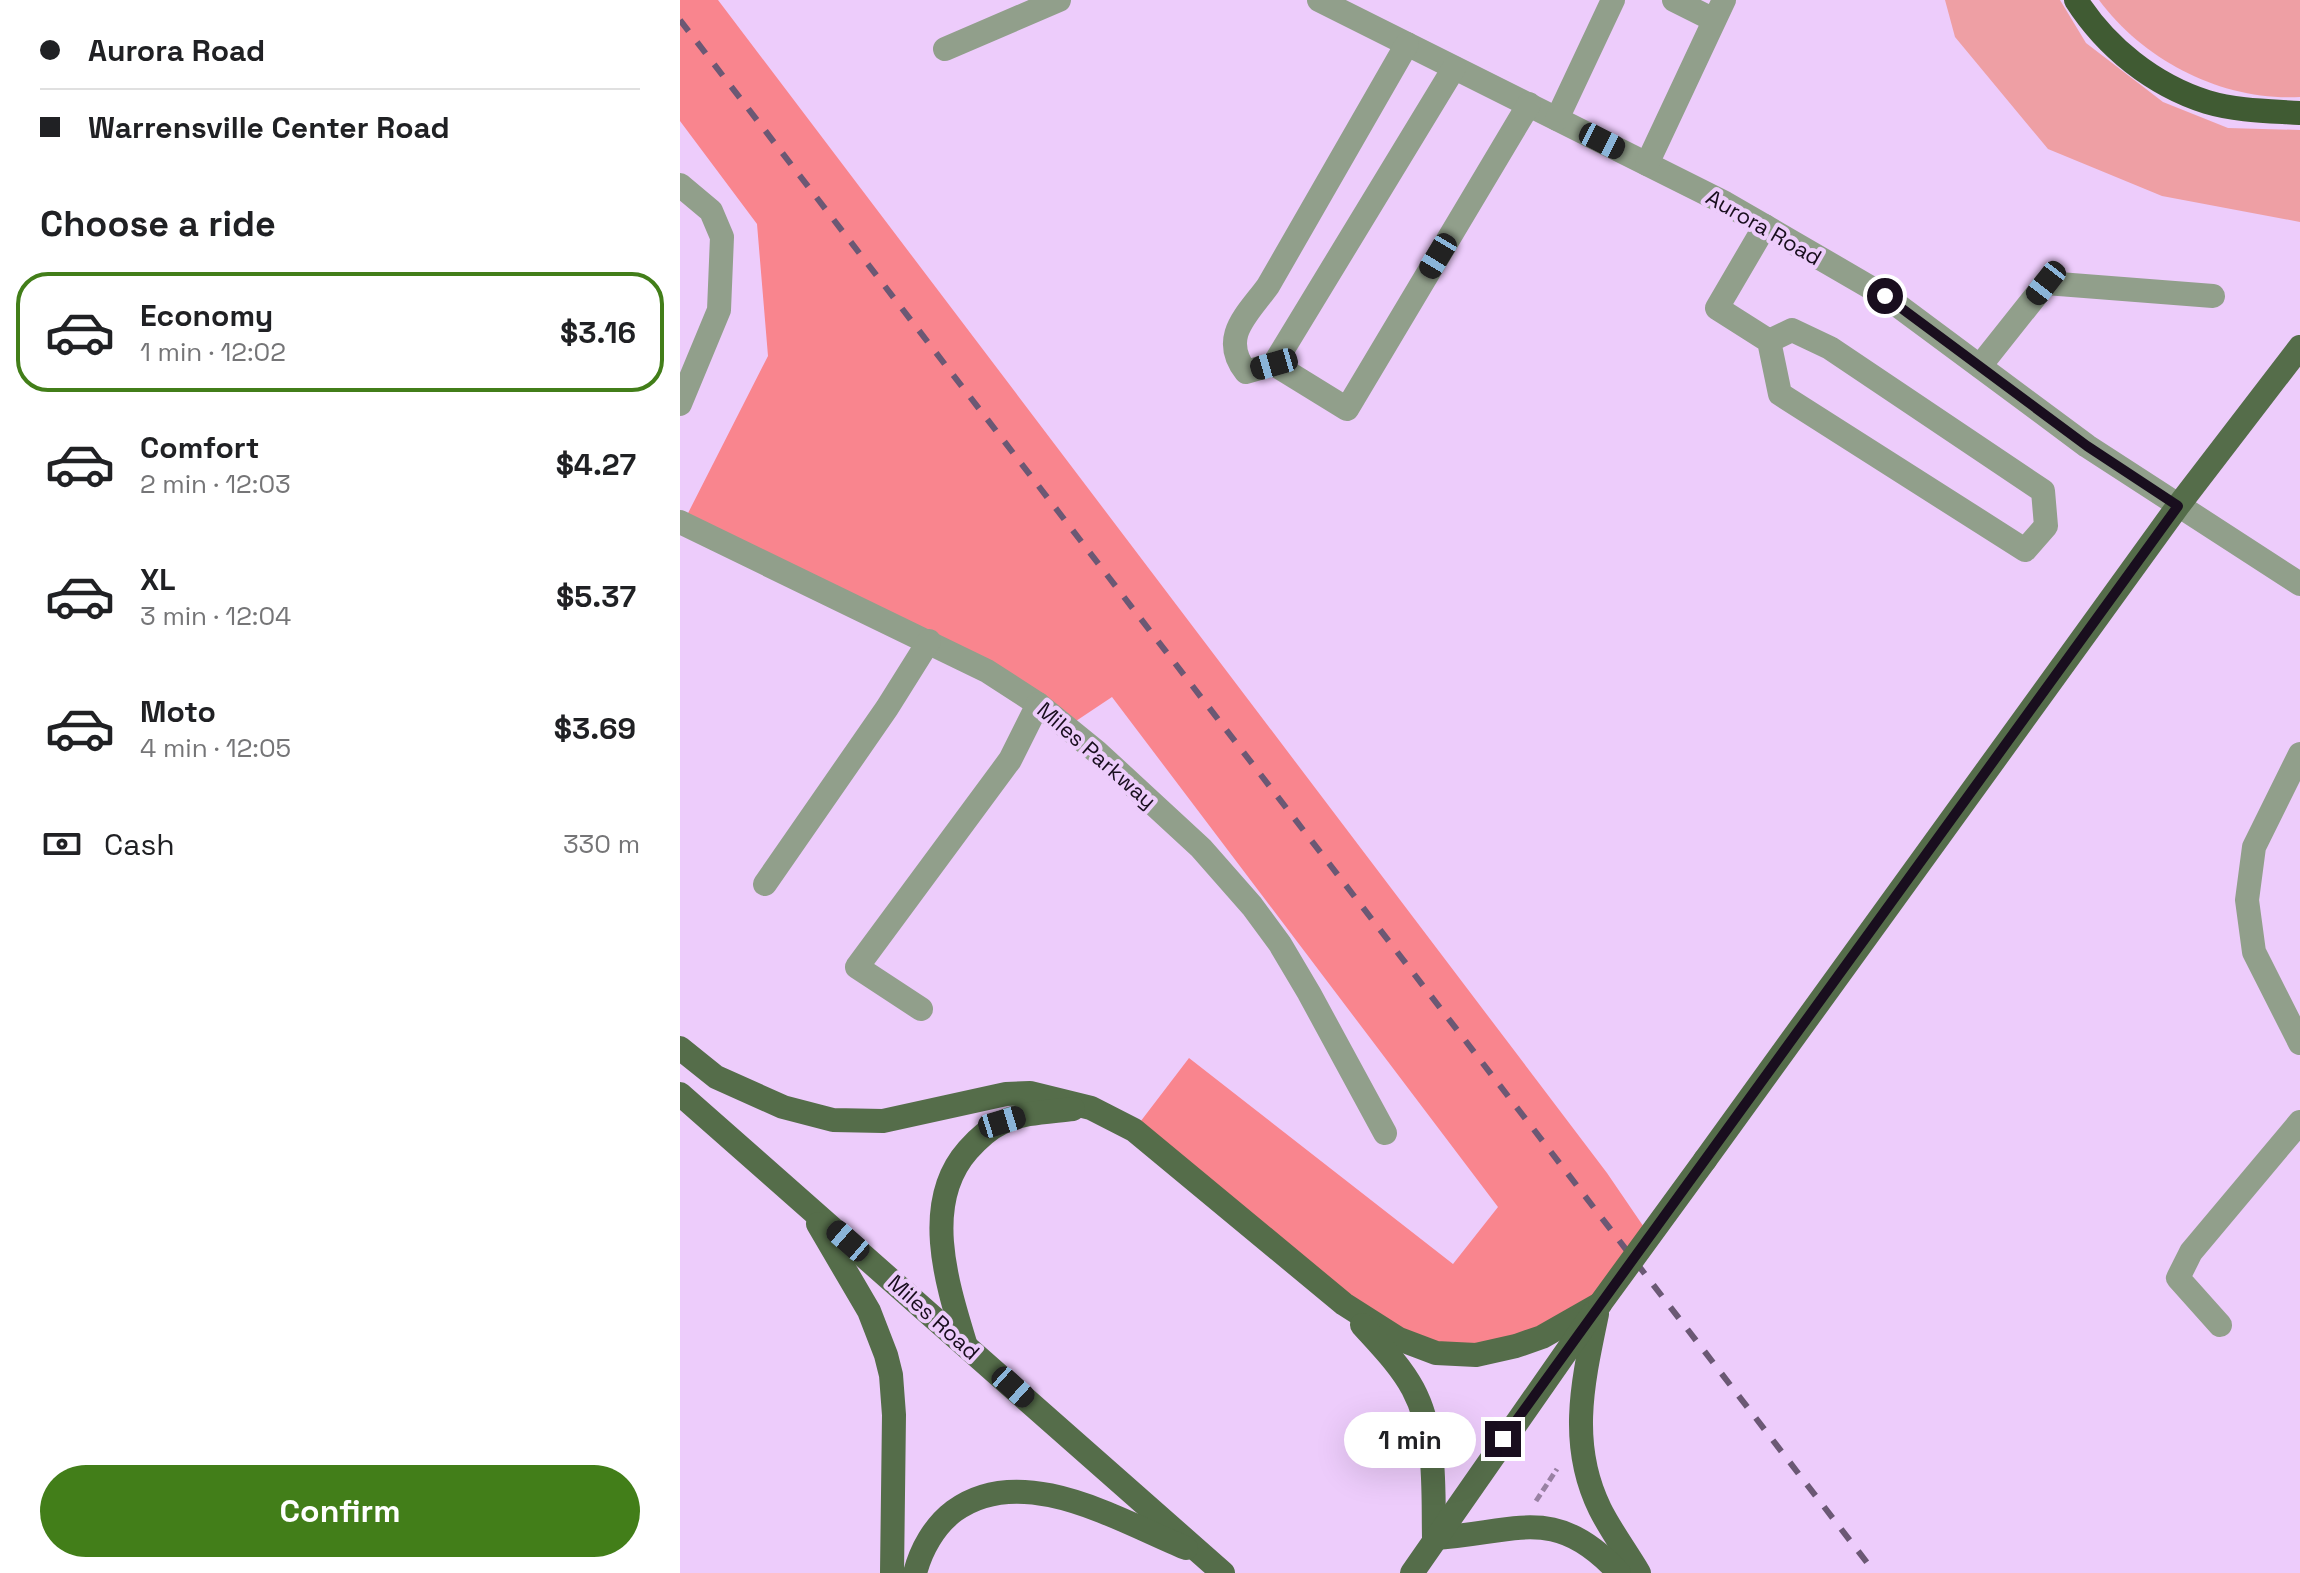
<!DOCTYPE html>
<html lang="en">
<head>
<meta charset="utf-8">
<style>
  body { margin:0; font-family:"Space Grotesk",sans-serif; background:#f6f6f6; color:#202124; height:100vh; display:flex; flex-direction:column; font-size:30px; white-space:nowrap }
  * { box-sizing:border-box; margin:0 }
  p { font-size:26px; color:#757577 }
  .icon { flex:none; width:44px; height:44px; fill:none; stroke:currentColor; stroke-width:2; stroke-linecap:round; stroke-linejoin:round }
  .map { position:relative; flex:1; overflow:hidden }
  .panel { display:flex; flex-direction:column; background:#fff; width:680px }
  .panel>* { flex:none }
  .banner { display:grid; align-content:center; height:176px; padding:0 40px; background:#fff }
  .end { position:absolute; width:36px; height:36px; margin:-18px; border:10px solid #190e1e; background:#fff; box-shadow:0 0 0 4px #fff }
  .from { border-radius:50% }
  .bubble { position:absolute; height:56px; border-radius:28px; background:#fff; box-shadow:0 8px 32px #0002; font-size:26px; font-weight:600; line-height:56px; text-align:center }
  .car { position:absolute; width:24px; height:48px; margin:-24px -12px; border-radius:10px; box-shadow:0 0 6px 2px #0007; background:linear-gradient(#222 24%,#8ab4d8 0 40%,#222 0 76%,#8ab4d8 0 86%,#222 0) }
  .banner b { display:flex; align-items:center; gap:28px; height:76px; font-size:30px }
  .banner b+b { border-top:2px solid #e0e0e0 }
  .banner i { width:20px; height:20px; background:#202124 }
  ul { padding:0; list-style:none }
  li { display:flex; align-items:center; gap:24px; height:120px; margin:0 16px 12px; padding:0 24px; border:4px solid transparent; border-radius:32px }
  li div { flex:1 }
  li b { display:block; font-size:30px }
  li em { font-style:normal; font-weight:600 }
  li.active { border-color:#427e19 }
  li>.icon { width:72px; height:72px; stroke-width:1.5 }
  h2 { padding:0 40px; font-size:36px; line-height:96px }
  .pay { display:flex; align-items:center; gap:20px; height:88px; padding:0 40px; font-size:30px }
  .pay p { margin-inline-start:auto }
  .cta { display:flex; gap:16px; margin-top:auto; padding:16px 40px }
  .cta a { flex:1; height:92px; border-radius:48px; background:#427e19; color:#fff; font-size:32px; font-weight:600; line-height:92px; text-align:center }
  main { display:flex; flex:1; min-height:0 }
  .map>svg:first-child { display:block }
</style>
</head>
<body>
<main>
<section class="panel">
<div class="banner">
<b><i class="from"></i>Aurora Road</b>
<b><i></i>Warrensville Center Road</b>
</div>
<h2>Choose a ride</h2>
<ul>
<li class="active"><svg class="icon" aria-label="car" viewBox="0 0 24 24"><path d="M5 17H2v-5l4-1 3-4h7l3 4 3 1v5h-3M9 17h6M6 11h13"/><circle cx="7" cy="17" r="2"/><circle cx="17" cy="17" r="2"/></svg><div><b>Economy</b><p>1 min · 12:02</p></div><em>$3.16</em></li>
<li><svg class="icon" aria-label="car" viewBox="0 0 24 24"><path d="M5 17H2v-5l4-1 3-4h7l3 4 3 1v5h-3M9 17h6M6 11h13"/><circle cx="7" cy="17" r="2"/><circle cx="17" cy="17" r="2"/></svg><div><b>Comfort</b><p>2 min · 12:03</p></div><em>$4.27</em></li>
<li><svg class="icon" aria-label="car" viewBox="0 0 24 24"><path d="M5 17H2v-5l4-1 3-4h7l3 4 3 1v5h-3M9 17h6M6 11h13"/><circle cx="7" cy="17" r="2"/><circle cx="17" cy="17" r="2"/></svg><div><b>XL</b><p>3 min · 12:04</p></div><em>$5.37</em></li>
<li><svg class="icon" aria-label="car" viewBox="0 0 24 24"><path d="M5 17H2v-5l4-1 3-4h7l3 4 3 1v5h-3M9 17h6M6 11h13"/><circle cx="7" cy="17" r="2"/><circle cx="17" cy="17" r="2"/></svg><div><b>Moto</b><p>4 min · 12:05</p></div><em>$3.69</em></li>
</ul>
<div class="pay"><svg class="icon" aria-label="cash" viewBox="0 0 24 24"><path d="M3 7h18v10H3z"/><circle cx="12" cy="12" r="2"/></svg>Cash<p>330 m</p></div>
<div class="cta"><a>Confirm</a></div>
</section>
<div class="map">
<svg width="1620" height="1573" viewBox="0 0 1620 1573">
  <rect width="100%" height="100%" fill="#edccfb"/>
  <g fill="#ee9fa4">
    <polygon points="1265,0 1380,0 1406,43 1483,102 1548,128 1620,130 1620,222 1482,196 1368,149 1275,37"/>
    <path d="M 1419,0 L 1620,0 L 1620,97 C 1543,101 1465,62 1419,0 Z"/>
  </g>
  <polygon fill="#f9858e" points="0,0 38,0 927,1173 970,1236 920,1304 836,1346 738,1347 454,1130 509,1058 773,1264 818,1207 432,697 387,727 358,704 3,523 88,356 77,224 0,121"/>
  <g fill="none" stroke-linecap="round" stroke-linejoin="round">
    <polyline stroke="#9981a3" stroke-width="5" stroke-dasharray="8 4" stroke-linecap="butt" points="856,1501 877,1469"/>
    <g stroke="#919f8b" stroke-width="24">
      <polyline points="639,0 1045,203 1205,296 1407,446 1620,584"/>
      <polyline points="994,0 1034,20"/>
      <polyline points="265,49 379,0"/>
      <polyline points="774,68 594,364 667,409 849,104"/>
      <polyline points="877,119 933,0"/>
      <polyline points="967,164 1044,0"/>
      <polyline points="0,185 31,211 42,237 39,310 0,404"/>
      <polyline points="1085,226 1037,308 1089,341 1100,394 1345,550 1366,526 1363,491 1150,348 1112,330 1089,341"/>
      <path d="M 594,364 L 566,372 C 539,337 567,315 588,286 L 727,44"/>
      <polyline points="1300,366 1366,283 1533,296"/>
      <polyline points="0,522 307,671 358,704 417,752 521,848 572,906 600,944 629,993 705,1133"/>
      <polyline points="1620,754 1574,847 1567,900 1574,952 1620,1043"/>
      <polyline points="85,884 207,708 249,641"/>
      <polyline points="241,1009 177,967 330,760 358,704"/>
      <polyline points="1540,1325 1498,1278 1511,1252 1620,1122"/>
    </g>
    <g stroke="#556d4a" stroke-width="24">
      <polyline points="0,1048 36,1077 103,1107 153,1120 203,1121 326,1094 350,1093 411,1108 454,1130 664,1304 719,1339 756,1353 796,1355 836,1346 862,1337 920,1304"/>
      <polyline points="0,1094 543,1573"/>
      <polyline points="1025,1160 1498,506 1620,347"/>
      <polyline points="138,1224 189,1311 206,1355 211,1375 214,1415 212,1573"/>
      <path d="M 917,1314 C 903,1381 888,1444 920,1509 C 931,1531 946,1551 959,1573"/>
      <path d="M 682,1325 C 700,1345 720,1365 733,1389 C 757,1434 753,1489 754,1538"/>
      <path d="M 285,1343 C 267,1284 241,1203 288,1150 C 297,1140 308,1129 321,1123 C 343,1112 369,1112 393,1109"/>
      <path d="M 754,1538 C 836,1533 875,1503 939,1573"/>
      <path d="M 235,1573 C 241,1550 254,1526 274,1511 C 342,1461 438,1520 506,1548"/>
      <polyline points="732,1573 914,1312"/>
    </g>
    <path stroke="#405b33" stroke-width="24" d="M 1396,0 C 1426,47 1473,85 1527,102 C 1557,111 1589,111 1620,113"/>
    <polyline stroke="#6b5874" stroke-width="6" stroke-dasharray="14 14" stroke-linecap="butt" points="0,20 1195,1573"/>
    <polyline stroke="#556d4a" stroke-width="24" points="920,1304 1025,1160"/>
  </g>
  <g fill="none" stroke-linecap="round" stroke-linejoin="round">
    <polyline stroke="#190e1e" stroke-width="10" points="823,1439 1498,506 1407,446 1205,296"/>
  </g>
  <g text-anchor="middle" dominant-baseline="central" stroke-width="8" stroke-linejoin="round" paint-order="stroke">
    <g font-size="22" fill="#190e1e" stroke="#edccfb">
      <text transform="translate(1084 227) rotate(30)">Aurora Road</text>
      <text transform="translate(417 755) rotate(41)">Miles Parkway</text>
      <text transform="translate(254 1317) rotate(42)">Miles Road</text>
    </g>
  </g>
</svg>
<i class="end from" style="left:1205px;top:296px"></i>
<i class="end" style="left:823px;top:1439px"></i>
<div class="bubble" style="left:664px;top:1412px;width:132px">1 min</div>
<i class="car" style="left:922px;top:141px;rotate:117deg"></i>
<i class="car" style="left:758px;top:256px;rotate:211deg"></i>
<i class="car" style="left:1366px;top:283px;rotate:218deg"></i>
<i class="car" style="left:594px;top:364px;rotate:254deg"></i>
<i class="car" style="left:322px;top:1122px;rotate:73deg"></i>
<i class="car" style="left:168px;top:1241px;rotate:311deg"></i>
<i class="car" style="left:333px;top:1387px;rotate:132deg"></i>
</div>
</main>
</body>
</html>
